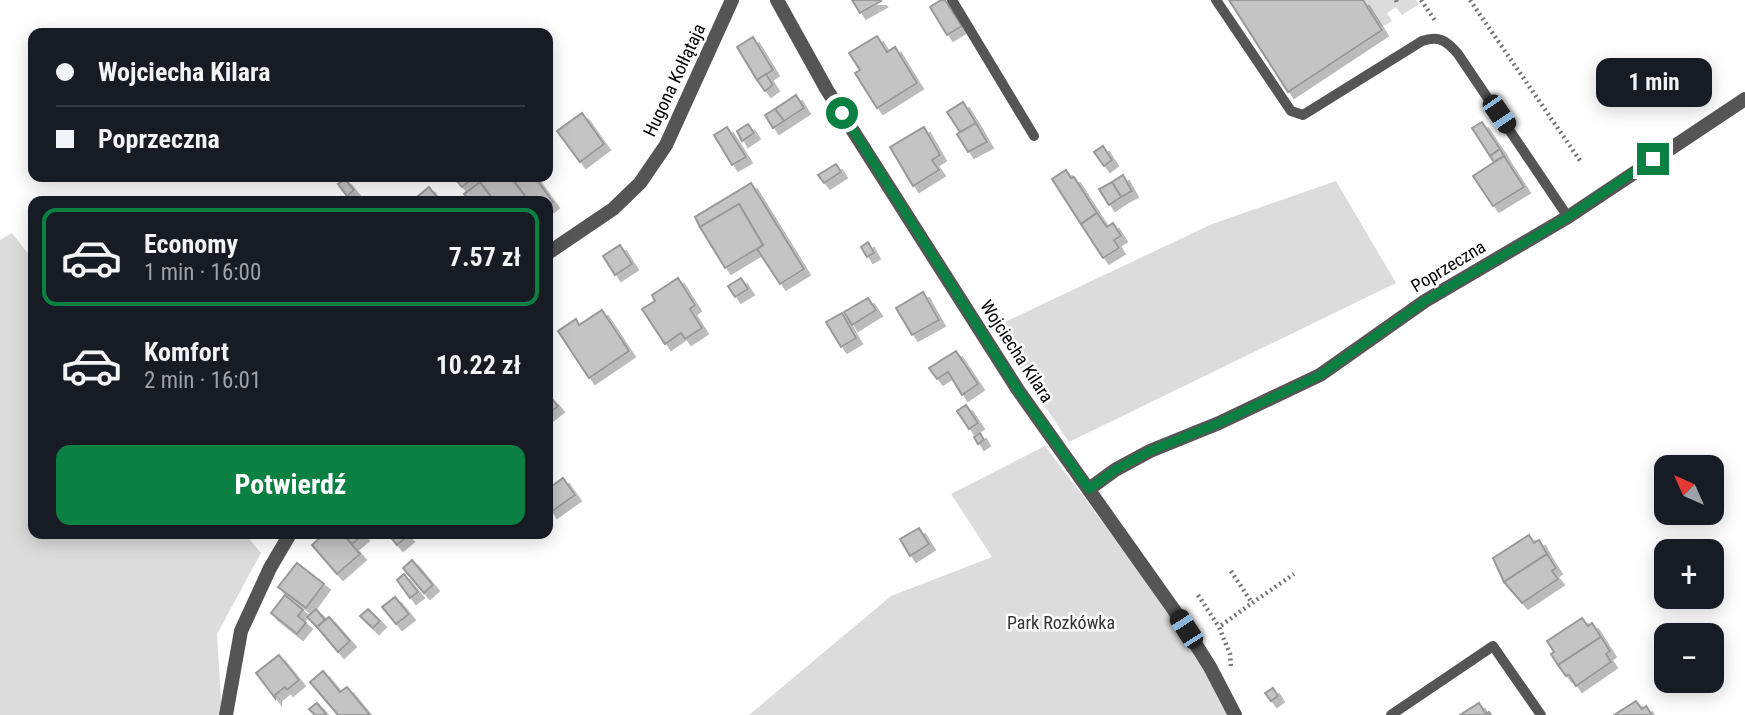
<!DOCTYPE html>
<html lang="pl">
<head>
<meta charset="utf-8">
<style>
  body { margin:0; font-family:"Roboto Condensed",sans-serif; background:#20242c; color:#f1f3f6; height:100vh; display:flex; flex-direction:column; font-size:26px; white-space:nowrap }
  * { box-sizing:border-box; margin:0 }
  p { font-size:23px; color:#9ea1a6 }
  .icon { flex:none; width:38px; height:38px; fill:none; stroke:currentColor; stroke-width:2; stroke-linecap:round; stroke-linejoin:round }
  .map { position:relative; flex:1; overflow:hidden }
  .details { position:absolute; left:28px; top:196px; width:525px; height:343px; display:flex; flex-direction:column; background:#171b24; border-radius:14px; box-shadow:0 4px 18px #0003 }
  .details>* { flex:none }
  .banner { position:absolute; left:28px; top:28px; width:525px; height:154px; border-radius:14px; box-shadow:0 4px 18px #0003; display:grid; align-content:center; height:154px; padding:0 28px; background:#171b24 }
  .needle { width:46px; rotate:315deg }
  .buttons { position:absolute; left:1654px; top:455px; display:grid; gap:14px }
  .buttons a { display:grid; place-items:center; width:70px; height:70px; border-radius:14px; background:#171b24; box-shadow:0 4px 18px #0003; font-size:35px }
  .end { position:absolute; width:32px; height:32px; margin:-16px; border:9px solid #0b8043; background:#fff; box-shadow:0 0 0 4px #fff }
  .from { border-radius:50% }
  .bubble { position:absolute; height:49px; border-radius:14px; background:#171b24; box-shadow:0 4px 18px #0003; font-size:23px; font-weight:700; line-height:49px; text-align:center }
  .car { position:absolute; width:21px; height:42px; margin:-21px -10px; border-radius:9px; box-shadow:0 0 5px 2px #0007; background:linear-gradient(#222 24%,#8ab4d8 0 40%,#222 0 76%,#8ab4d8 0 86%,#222 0) }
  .banner b { display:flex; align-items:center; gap:24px; height:66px; font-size:26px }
  .banner b+b { border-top:2px solid #363941 }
  .banner i { width:18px; height:18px; background:#f1f3f6 }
  ul { padding:12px 0 0; list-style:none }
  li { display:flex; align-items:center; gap:21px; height:98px; margin:0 14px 10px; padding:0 14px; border:4px solid transparent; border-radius:14px }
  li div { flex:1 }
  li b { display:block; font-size:26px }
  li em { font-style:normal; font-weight:700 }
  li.on { border-color:#0b8043 }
  li>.icon { width:63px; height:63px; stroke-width:1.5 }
  .action { display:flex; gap:14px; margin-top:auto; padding:14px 28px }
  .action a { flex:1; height:80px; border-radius:14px; background:#0b8043; color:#fff; font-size:28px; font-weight:700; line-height:80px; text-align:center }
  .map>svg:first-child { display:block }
</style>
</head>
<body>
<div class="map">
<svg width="1745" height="715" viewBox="0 0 1745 715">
  <defs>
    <filter id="shadow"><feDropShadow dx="6" dy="6" stdDeviation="0" flood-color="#0004"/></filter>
  </defs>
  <rect width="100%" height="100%" fill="#fff"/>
  <g fill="#dcdcdc">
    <polygon points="1364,0 1416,0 1419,4 1402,15 1396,7 1387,13 1392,21 1382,27"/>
    <polygon points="1336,181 1396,283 1069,442 992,328 1212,224"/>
    <polygon points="12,233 33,260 33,534 245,534 261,553 217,634 222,715 0,715 0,240"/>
    <polygon points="1045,446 1151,586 1224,700 1230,715 749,715 891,596 992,557 951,494"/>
  </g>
  <g fill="#c4c4c4" stroke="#999" stroke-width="2" filter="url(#shadow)">
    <polygon points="852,0 880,0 881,1 860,13"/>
    <polygon points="941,0 945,0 962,26 947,35 930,7"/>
    <polygon points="1229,0 1363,0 1382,30 1288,92"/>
    <polygon points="877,36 887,52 895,47 917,83 877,108 855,73 860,70 849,53"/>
    <polygon points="753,37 773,70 757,80 737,47"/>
    <polygon points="766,74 773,85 765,91 757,80"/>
    <polygon points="796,95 804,108 784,121 775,109"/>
    <polygon points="963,102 976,123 960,132 947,112"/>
    <polygon points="775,109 784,121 773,128 765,115"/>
    <polygon points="582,113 604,144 580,162 557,131"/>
    <polygon points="1482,122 1500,149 1490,156 1472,128"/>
    <polygon points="976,123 987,142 968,152 957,134"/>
    <polygon points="748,124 754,133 742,141 737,131"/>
    <polygon points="727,127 746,157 732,165 714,135"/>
    <polygon points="924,127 940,155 932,160 939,170 913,186 890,147"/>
    <polygon points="1103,146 1112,160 1104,166 1094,152"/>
    <polygon points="1500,149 1504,156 1494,162 1490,156"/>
    <polygon points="1504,156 1524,187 1493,206 1473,176"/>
    <polygon points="836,164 841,172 824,183 818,175"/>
    <polygon points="1066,170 1071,178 1074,177 1097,213 1081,224 1052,179"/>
    <polygon points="1123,175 1132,191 1121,197 1112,182"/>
    <polygon points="454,177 471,177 473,178 462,187"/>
    <polygon points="487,177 511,177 526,197 520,201 494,201 480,182"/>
    <polygon points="511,177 535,177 553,202 548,206 548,201 529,201"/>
    <polygon points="345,179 354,190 347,196 338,184"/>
    <polygon points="480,182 494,201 470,201 464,194"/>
    <polygon points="1112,182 1121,197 1109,205 1099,189"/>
    <polygon points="751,183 804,269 780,284 757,249 763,245 739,204 700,227 695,217"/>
    <polygon points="429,187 440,201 412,201"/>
    <polygon points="739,204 763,245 725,268 700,227"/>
    <polygon points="1097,213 1107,227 1113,223 1121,236 1114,240 1119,248 1103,258 1081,224"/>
    <polygon points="868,242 874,253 867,257 861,247"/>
    <polygon points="620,245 632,264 615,275 603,256"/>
    <polygon points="678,278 695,305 690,309 702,328 685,339 681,333 665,344 642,309 655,301 652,295"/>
    <polygon points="741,278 748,289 735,297 728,286"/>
    <polygon points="923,292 939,320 912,335 896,308"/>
    <polygon points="868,298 876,310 852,325 844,312"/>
    <polygon points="602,310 629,351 589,378 558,331 576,319 579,325"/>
    <polygon points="842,313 856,338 841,347 826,322"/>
    <polygon points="956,351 978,384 962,395 948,372 937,379 929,368"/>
    <polygon points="552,399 558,406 548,414 548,402"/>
    <polygon points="966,405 978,423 969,429 957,411"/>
    <polygon points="980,433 984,440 978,444 974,437"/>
    <polygon points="563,478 575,495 551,512 548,507 548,489"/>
    <polygon points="919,528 929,544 910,556 900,539"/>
    <polygon points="324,534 343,534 360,554 337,574 312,545"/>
    <polygon points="343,534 362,534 363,535 352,544"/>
    <polygon points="388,534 406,534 408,536 397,545"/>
    <polygon points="1529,535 1534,543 1539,540 1547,554 1504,582 1493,558"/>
    <polygon points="1547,554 1556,568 1552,571 1558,579 1522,603 1504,582"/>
    <polygon points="412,560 433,585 424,593 403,568"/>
    <polygon points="297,563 324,584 306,608 278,587"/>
    <polygon points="404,574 418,592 410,598 397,580"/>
    <polygon points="285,595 303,610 298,616 306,623 297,634 271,613"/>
    <polygon points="395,597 409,614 396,624 382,607"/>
    <polygon points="316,609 325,620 317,627 307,617"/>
    <polygon points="368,609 380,621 373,628 360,616"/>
    <polygon points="329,617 350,641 338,652 317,627"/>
    <polygon points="1582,618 1588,626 1592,623 1601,637 1558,665 1551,654 1554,652 1547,641"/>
    <polygon points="1601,637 1610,651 1606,654 1611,662 1576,686 1569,675 1566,676 1558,665"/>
    <polygon points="279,655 299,680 287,690 285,687 275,695 275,698 256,673"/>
    <polygon points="323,671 340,692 347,687 370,715 338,715 310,682"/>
    <polygon points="1273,688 1278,696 1271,701 1265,693"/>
    <polygon points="1636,701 1642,709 1646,706 1652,715 1614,715"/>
    <polygon points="317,703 326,714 324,715 315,715 309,709"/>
    <polygon points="1479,703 1486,714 1489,712 1491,715 1460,715"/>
  </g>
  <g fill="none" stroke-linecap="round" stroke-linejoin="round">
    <g stroke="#777" stroke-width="4.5" stroke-dasharray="2 3.5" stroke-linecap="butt">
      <polyline points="1396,0 1397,3"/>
      <polyline points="1421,0 1436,22"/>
      <polyline points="1470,0 1581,162"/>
      <polyline points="1231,571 1252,603 1294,574"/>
      <polyline points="1198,595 1219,627"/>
      <polyline points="1231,666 1230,654 1219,627 1252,603"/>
    </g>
    <g stroke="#555" stroke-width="10">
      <polyline points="952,0 1034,136"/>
      <path d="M 1216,0 L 1291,111 L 1303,115 L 1422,41 C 1439,35 1447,41 1458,54 L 1568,217"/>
      <polyline points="1391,715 1493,646 1541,715"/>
    </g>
    <g stroke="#555" stroke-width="14">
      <polyline points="777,0 827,90 1018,390 1174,610 1210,667 1235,715"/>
      <polyline points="548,253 613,209 640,183 666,145 732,0"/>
      <polyline points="1089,489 1115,470 1150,451 1219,423 1320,375 1425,301 1568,217 1745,99"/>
      <polyline points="226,715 241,631 270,568 290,534"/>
    </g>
  </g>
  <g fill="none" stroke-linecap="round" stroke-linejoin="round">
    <polyline stroke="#0b8043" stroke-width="9" points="842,113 1018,390 1089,489 1115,470 1150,451 1219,423 1320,375 1425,301 1568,217 1653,159"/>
  </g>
  <g text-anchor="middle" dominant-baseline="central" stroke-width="5" stroke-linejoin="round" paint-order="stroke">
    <g font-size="18" fill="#000" stroke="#fff">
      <text transform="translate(674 80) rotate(-65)">Hugona Kołłątaja</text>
      <text transform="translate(1448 266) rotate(-31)">Poprzeczna</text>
      <text transform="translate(1017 351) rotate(57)">Wojciecha Kilara</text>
    </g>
    <g font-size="18" fill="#333" stroke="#fff">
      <text x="1061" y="622">Park Rozkówka</text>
    </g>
  </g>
</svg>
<div class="buttons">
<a><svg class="needle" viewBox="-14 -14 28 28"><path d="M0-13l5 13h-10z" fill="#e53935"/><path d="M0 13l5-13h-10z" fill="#9ea1a6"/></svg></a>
<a>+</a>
<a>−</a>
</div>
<i class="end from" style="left:842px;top:113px"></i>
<i class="end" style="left:1653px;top:159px"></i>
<div class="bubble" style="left:1596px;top:58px;width:116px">1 min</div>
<i class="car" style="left:1499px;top:114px;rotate:146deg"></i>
<i class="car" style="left:1186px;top:629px;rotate:327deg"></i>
<div class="banner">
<b><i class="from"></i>Wojciecha Kilara</b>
<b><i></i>Poprzeczna</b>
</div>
<section class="details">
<ul>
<li class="on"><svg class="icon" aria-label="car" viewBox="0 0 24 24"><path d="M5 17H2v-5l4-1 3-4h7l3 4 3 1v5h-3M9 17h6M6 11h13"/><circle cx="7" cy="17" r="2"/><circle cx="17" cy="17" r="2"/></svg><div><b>Economy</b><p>1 min · 16:00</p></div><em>7.57 zł</em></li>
<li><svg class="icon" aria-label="car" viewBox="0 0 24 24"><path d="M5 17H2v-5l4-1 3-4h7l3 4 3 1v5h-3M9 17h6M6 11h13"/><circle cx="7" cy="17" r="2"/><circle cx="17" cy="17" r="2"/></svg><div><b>Komfort</b><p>2 min · 16:01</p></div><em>10.22 zł</em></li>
</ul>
<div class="action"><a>Potwierdź</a></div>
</section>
</div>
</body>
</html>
